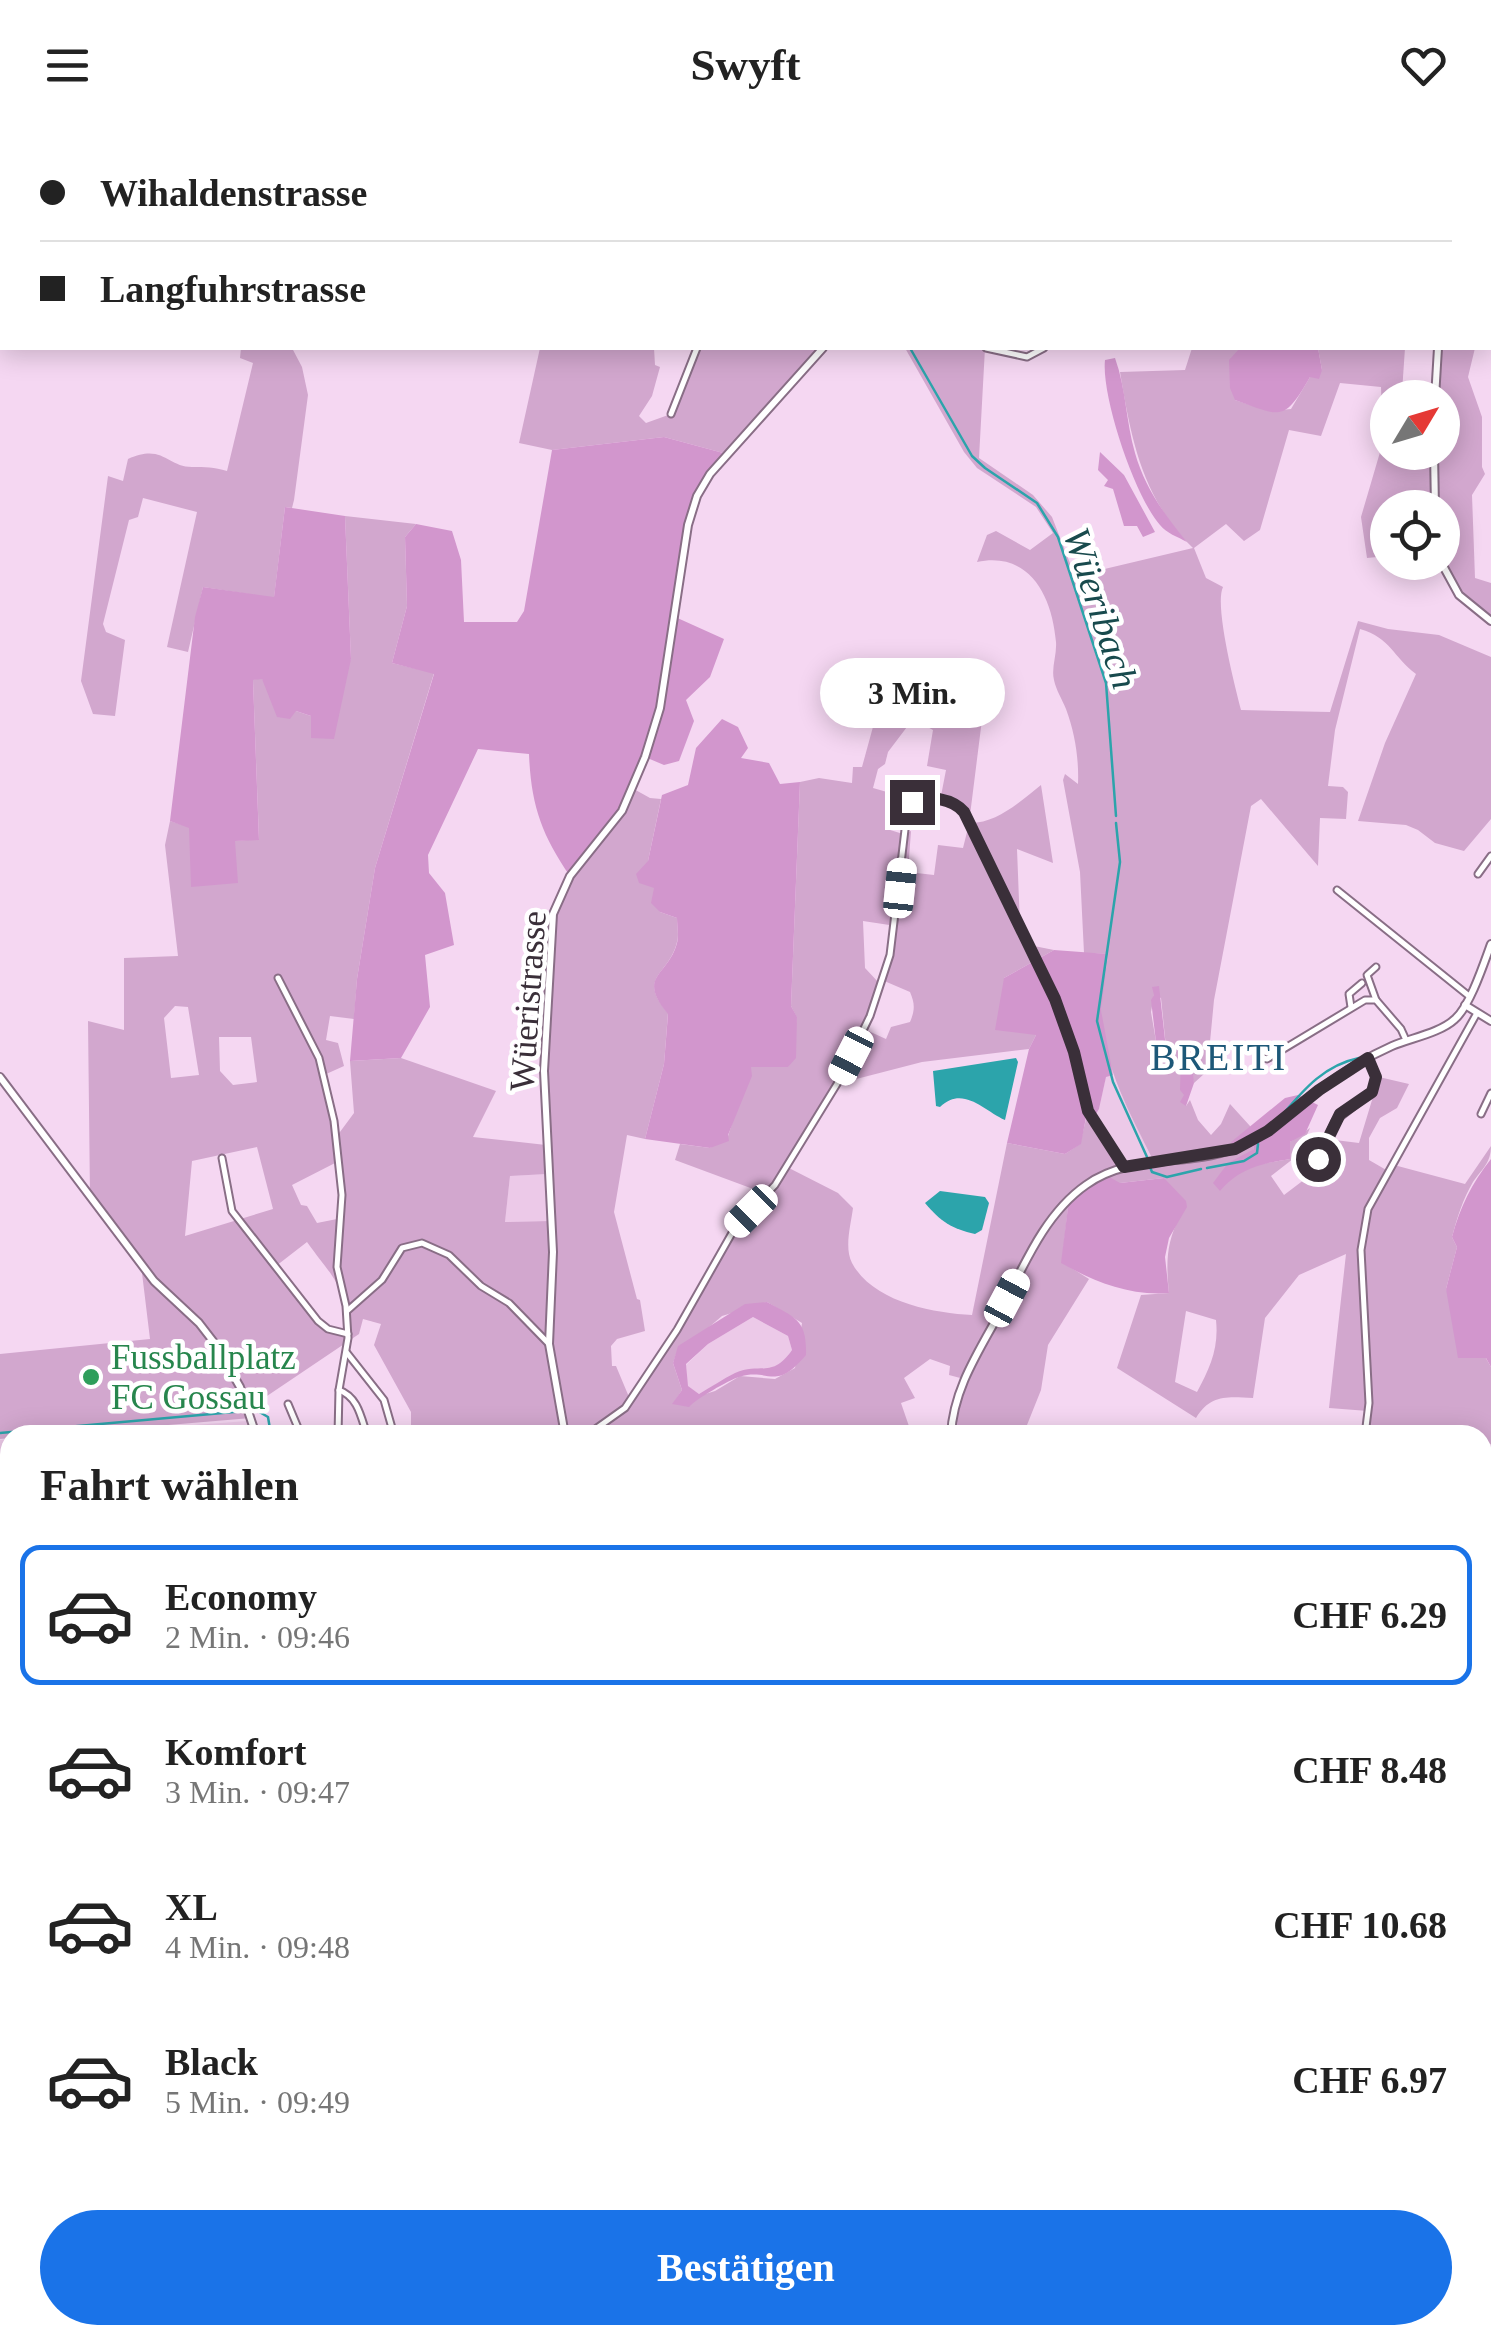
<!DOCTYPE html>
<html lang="de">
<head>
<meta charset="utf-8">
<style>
  body { margin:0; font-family:Georgia,serif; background:#f2f2f2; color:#222; height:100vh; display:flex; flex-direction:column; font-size:38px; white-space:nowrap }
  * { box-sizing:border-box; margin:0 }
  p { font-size:32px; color:#767676 }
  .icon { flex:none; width:55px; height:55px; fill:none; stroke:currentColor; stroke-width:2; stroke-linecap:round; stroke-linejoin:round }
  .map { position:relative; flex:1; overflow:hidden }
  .sheet { position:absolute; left:0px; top:1295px; width:1492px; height:920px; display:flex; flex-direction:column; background:#fff; border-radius:30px 30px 0 0; box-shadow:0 5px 25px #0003 }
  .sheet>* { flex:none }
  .banner { position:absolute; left:0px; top:0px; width:1492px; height:220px; box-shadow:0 5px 25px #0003; display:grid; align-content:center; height:220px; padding:0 40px; background:#fff }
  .needle { width:65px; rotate:52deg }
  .buttons { position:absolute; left:1370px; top:250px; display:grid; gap:20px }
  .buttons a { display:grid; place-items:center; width:90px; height:90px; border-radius:50%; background:#fff; box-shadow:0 5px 25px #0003; font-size:50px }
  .end { position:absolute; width:45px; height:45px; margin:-22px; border:12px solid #3a2f39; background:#fff; box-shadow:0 0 0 5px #fff }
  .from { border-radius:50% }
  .bubble { position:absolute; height:70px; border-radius:35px; background:#fff; box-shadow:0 5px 25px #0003; font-size:32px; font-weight:700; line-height:70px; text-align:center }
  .car { position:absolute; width:30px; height:60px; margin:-30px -15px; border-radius:12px; box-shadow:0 0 8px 2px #0007; background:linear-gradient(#fff 24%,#345 0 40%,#fff 0 76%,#345 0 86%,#fff 0) }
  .banner b { display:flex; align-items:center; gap:35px; height:95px; font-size:38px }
  .banner b+b { border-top:2px solid #e0e0e0 }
  .banner i { width:25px; height:25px; background:#222 }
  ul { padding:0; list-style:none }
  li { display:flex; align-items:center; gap:30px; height:140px; margin:0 20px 15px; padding:0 20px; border:5px solid transparent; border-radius:20px }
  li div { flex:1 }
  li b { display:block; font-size:38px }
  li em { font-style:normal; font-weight:700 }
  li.current { border-color:#1a73e8 }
  li>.icon { width:90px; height:90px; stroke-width:1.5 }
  h2 { padding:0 40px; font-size:45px; line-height:120px }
  .cta { display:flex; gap:20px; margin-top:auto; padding:20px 40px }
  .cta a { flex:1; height:115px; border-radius:60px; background:#1a73e8; color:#fff; font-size:40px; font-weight:700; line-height:115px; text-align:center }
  header { display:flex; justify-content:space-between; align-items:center; height:130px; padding:0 40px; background:#fff; font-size:45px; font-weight:700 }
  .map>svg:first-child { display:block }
</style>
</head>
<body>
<header><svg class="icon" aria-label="menu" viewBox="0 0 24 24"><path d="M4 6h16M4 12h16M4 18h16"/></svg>Swyft<svg class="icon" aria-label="heart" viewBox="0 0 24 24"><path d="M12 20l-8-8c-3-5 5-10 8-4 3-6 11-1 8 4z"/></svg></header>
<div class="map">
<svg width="1491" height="2215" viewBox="0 0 1491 2215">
  <rect width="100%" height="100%" fill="#f5d7f2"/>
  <g fill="#ecc9e8">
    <polygon points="1113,945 1118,958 1153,1031 1124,1037 1093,989 1099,979 1106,946"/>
    <polygon points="547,1044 550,1091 505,1092 510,1046"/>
    <polygon points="753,1187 788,1206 792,1220 782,1234 768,1240 738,1242 699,1264 687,1256 686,1235 708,1214"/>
    <polygon points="247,1291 251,1305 62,1305"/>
    <polygon points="10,1309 10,1466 0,1468 0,1310"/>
  </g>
  <g fill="#d2a7ce" fill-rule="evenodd">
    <polygon points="155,0 360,0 155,2"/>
    <polygon points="588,0 970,0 588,2"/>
    <path d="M 241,218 L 292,218 L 302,237 L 308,265 L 294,370 L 292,378 L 285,377 L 274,468 L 203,457 L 188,522 L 167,517 L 197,382 L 143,368 L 138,387 L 129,390 L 103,494 L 106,502 L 125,510 L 115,586 L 93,584 L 81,551 L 108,346 L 123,351 L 128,329 C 163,313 167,337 192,337 C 205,337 214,337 227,341 L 253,233 L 240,228 Z"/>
    <polygon points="540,218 654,218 655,235 660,237 652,266 639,286 646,293 671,284 698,218 823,218 727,324 664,307 552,320 519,313"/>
    <path d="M 905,218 L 985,218 L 979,328 L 1033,365 L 1052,387 L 1075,446 L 1193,418 C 1142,369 1131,308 1120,242 L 1185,240 L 1192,218 L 1240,218 L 1235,270 L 1269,281 L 1291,279 L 1310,247 L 1322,240 L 1318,218 L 1405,218 L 1402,262 L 1414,267 L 1388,268 L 1388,322 L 1442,322 L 1442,268 L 1435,267 L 1438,218 L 1475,218 L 1468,247 L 1482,287 L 1482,337 L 1485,344 L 1472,365 L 1475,448 L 1491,453 L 1491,491 C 1440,449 1442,441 1442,378 L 1388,378 L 1387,426 L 1367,428 L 1361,387 L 1383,312 L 1381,257 L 1340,253 L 1321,306 L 1289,300 L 1260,400 L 1244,411 L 1226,394 L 1194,418 L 1206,448 L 1223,457 C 1214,475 1235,557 1241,580 L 1330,582 L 1358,491 L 1388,499 L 1439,505 L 1491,527 L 1491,689 L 1464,721 L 1435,713 L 1418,700 L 1406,695 L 1358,691 L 1385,613 L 1416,544 C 1393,527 1391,508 1360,499 L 1335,600 L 1328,656 L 1343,657 L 1348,662 L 1346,689 L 1320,688 L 1318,736 L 1261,669 L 1251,676 L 1214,870 L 1208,933 L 1228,934 L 1204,944 L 1194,953 L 1190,939 L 1182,941 L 1186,976 L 1190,970 L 1198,990 L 1211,1005 L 1221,994 L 1230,974 L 1250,996 L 1254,1019 L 1236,1043 L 1261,1034 L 1290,1029 L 1290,1012 L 1310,998 L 1298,1025 L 1271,1046 L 1284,1065 L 1313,1043 L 1327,1009 L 1359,1013 L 1379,947 L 1409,954 L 1397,978 L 1380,988 L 1369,1008 L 1369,1030 L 1388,1041 L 1394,1035 L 1465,1054 L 1491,1016 C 1491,1033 1482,1039 1473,1052 C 1463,1069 1457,1088 1452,1107 L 1457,1117 L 1446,1159 L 1491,1237 L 1491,1314 L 1483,1316 L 1482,1305 L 1365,1305 L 1368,1281 L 1329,1278 L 1346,1124 L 1299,1145 L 1265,1188 L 1253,1268 C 1227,1267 1211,1264 1196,1288 L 1117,1238 L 1141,1165 L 1169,1163 C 1166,1133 1166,1113 1180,1086 L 1164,1048 L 1120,1053 L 1069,1069 L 1062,1132 L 1089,1149 L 1048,1215 L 1041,1260 L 1023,1305 L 930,1305 L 951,1301 L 964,1249 L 949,1245 L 950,1236 L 930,1229 L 904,1248 L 915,1268 L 901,1273 L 912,1305 L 411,1305 L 411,1282 L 374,1215 L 381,1194 L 363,1189 L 359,1204 L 249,1278 L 251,1288 L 50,1305 L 10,1305 L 10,1308 L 0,1309 L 0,1224 L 150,1209 L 142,1143 L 146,1141 L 90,1067 L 88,891 L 124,900 L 124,828 L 178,826 L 165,715 L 170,691 L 235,711 L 259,709 L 253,550 L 261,548 L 296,581 L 311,586 L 351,529 L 345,386 L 416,394 L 405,407 L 407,476 L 392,533 L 434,543 L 375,738 L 357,849 L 354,889 L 330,886 L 326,910 L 338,913 L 344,936 L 324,945 L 337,1006 L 354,983 L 350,931 L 401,928 L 496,961 L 473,1007 L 546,1015 L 544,941 L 551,799 L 559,768 L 632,658 L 650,668 L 661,669 L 648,731 L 660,782 L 677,788 C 677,795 679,805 677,812 C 669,846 636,846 668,883 L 664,934 L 645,1009 L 627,1005 L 614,1082 L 637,1169 L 640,1170 L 645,1201 L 617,1209 L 611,1216 L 612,1236 L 616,1236 L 629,1267 L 631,1269 L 677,1200 L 736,1096 L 767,1064 L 675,1030 L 680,1014 L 710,1018 L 728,1006 L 751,936 L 788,937 L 797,888 L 791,876 L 800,652 L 819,648 L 852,653 L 853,637 L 862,637 L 885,553 L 927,568 L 940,541 L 989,534 L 969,693 C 996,694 1021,671 1041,655 L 1053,733 L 1017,719 L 1020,796 L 1029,815 L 1054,820 L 1004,848 L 1036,905 L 1029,919 L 922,932 L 837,954 L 787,1037 L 838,1063 L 853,1078 C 851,1094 844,1118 852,1133 C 873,1172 933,1183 972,1185 L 1007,1013 L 1065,1024 L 1080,1014 L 1088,981 L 1124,1037 L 1153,1030 C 1130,983 1102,934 1101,880 C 1101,862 1106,843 1108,824 L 1084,823 L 1080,742 L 1063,650 L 1065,644 L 1078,654 C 1079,629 1075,603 1066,579 C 1062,569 1056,560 1054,550 C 1051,538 1057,525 1056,512 C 1052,466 1030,421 977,432 L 987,405 L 996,401 L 1030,420 L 1053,403 L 1036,377 L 977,338 L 964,322 ZM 913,589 L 933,600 L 927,636 L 946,640 L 940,671 L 960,676 L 969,694 L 963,718 L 938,715 L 934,745 L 908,742 L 911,701 L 903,704 L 887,699 L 887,662 L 873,658 L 878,639 L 885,634 L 888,622 ZM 863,791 L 896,796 L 882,850 L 910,862 C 915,874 915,880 910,892 L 891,897 L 886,909 L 864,899 L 880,854 L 865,838 ZM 1154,865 L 1161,868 L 1167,927 L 1159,929 L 1151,882 ZM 175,876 L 188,877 L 199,945 L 171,948 L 164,888 ZM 219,907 L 251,907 L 257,952 L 233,955 L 220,941 ZM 257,1017 L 273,1079 L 185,1106 L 192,1031 ZM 337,1032 L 342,1088 L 317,1093 L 307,1076 L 301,1075 L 292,1055 ZM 547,1044 L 549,1091 L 505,1092 L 510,1046 ZM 307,1112 C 335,1151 345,1153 348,1204 C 313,1195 297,1164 276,1136 ZM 767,1172 L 802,1193 L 795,1238 L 775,1249 L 740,1246 L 715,1261 L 673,1274 L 682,1260 L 673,1233 L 679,1216 L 701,1204 L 722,1186 ZM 1186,1181 L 1216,1190 C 1219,1218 1210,1238 1197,1262 L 1175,1252 Z"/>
    <polygon points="1491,1356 1491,1471 1483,1482 1483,1371"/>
    <polygon points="1482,1953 1491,1953 1491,2091 1483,2090"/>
    <polygon points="0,2009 10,2009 10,2186 0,2189"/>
    <polygon points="185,2205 355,2205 360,2215 185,2215"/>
    <polygon points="449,2205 499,2205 510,2215 442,2215"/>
    <polygon points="691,2205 729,2205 728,2215 686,2215"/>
    <polygon points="1126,2205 1201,2205 1201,2209 1215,2206 1217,2215 1125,2215"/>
    <polygon points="1252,2205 1331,2205 1329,2215 1254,2215"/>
  </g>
  <g fill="#d296cd" fill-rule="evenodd">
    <path d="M 1240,218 L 1318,218 L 1322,240 L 1319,249 L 1310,247 C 1284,292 1282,287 1235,270 L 1230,258 L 1229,230 Z"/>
    <path d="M 1115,228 C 1126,258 1126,292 1135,323 C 1145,358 1164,384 1187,412 C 1178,407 1166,403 1160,395 C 1135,367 1101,266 1105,230 Z"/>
    <path d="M 664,307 L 727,324 L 697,366 L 673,486 L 724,509 L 710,547 L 686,570 L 694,591 L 679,631 L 664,635 L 645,627 L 622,681 L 570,746 C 541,704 531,674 529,624 L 478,619 L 428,725 L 429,743 L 445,763 L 454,815 L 425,825 L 430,877 L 401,928 L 350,931 L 357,849 L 375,738 L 434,544 L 392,533 L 407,476 L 405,407 L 416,394 L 452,401 L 461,430 L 464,492 L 517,492 L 524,481 L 552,320 Z"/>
    <polygon points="1100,322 1124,345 1155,402 1143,407 1137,396 1124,396 1113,359 1104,356 1108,350 1098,340"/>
    <polygon points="285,377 345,386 351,529 334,609 311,608 311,586 296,581 290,589 277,587 262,549 253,550 259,710 235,711 238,753 191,757 189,698 170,691 195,487 203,457 274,467"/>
    <path d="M 722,589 L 738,597 L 748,618 L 741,628 L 769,633 L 780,654 L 800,652 L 791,876 L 797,887 L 796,928 L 788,937 L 751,937 L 752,946 L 728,1005 L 729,1011 L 710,1018 L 645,1009 L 664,934 L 668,884 C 636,845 668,847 677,813 C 679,806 677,795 677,788 L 660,782 L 651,773 L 654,758 L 639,753 L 636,744 L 648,731 L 662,665 L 688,655 L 696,618 Z"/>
    <polygon points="1054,820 1108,824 1101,880 1113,945 1106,947 1099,979 1093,989 1087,982 1081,1014 1065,1024 1007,1013 1029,919 1036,905 995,900 1004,848"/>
    <polygon points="1159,856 1167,927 1158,929 1151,870 1154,865 1152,857"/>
    <polygon points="1181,925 1191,926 1194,953 1186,976 1180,972 1184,965 1180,960"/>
    <path d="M 1298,965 L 1318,975 L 1305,1004 L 1290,1012 L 1290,1029 C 1261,1034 1240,1038 1220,1061 L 1213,1053 L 1228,1033 L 1254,1019 L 1252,1011 L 1235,1019 L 1231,1012 L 1285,968 Z"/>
    <path d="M 1491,1029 L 1491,1237 L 1486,1228 L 1458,1228 L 1446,1159 L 1457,1117 L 1452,1107 C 1460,1077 1472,1053 1491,1029 Z"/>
    <path d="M 1104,1044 L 1120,1053 L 1164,1048 L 1186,1071 L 1187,1077 L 1169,1108 L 1165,1127 L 1169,1163 C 1129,1166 1095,1152 1061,1133 L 1069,1069 Z"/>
    <path d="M 767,1172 C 796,1188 807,1190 806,1225 C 774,1263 770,1237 739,1247 C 729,1250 696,1269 689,1277 L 672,1274 L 682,1260 L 673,1233 L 678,1216 L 745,1174 ZM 753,1187 L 788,1206 L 792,1220 C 772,1249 761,1232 735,1243 C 723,1249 711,1257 699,1264 L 688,1256 L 686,1234 L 708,1214 Z"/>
    <polygon points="1491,1471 1491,1953 1482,1953 1482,1482"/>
    <polygon points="924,2205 1126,2205 1125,2215 921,2215"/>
  </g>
  <g fill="#2ca4ab">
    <path d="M 1016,928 L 1018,932 L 1005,990 C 983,980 963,955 940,977 L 936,976 L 933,941 Z"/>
    <path d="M 940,1061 L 985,1067 L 989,1073 L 982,1100 L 975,1104 C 952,1099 940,1091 925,1073 Z"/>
  </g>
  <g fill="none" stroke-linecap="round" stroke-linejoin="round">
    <g stroke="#2ca4ab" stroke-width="2.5">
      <polyline points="1432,0 1432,2"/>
      <polyline points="961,2 962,0"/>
      <polyline points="910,218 972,326 985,338 1037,373 1058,407 1106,553 1116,686"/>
      <polyline points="1116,693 1120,732 1097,891 1113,952 1147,1027"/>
      <path d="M 1283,984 C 1305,958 1325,935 1359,928"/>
      <polyline points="1150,1037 1152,1042 1167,1047 1201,1039"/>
      <polyline points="1207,1038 1244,1031 1257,1023 1258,1014"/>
      <polyline points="0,1303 256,1280 268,1287 271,1305"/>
      <polyline points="0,1931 10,1965"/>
      <polyline points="43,2205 43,2215"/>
      <polyline points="928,2215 933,2205"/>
    </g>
    <g stroke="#896e86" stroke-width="9">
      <g id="minor">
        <polyline points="480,0 485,2"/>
        <polyline points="688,0 691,2"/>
        <polyline points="618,2 620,0"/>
        <polyline points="1446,2 1447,0"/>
        <polyline points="986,218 1027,227 1044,218"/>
        <polyline points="671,284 697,218"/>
        <polyline points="1478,744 1491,726"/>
        <polyline points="1337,760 1469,866"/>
        <polyline points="1376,837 1367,845 1376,870"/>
        <polyline points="278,848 319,928 334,991 342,1065 337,1137 346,1176 348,1208 339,1260 338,1305"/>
        <polyline points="1351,877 1349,864 1362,853"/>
        <polyline points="1263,928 1267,929 1365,870 1376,870 1401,899 1406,910"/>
        <polyline points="1481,984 1491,963"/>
        <polyline points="222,1028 232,1081 318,1191 328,1199 348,1204"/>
        <polyline points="1304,1035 1308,1032 1316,1034 1335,991 1372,962 1376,947 1368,928"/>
        <polyline points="347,1181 382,1150 402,1118 422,1113 449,1125 481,1156 509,1173 549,1214"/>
        <polyline points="347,1223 384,1270 394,1305"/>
        <path d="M 339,1260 C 358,1267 361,1287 367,1305"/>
        <polyline points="288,1274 301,1305"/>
        <path d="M 587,1305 L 625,1278 L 677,1200 L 736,1096 L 775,1055 L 837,954 L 870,886 L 890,825 L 907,683 C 915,659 950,666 964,682 L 1055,869 L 1074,922 L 1088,981 L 1124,1037"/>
        <polyline points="1365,1305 1369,1273 1361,1120 1368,1079 1477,883"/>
        <polyline points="0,1364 10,1363"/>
        <polyline points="1482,1673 1491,1688"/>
        <polyline points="0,2049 10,2024"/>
        <polyline points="503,2205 513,2215"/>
        <polyline points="561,2215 569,2205"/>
        <polyline points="617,2215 622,2205"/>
        <polyline points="836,2215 838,2205"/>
      </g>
    </g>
    <g stroke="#896e86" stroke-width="10">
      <g id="tertiary">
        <polyline points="910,2 911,0"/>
        <polyline points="1490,34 1491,32"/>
        <polyline points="1435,268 1438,218"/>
        <polyline points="1434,322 1435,378"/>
        <polyline points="1441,432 1459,465 1491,491"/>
        <polyline points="1465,875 1491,891"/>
        <polyline points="0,947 154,1151 199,1193 216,1215 240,1257 256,1305"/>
        <polyline points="565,1305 549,1214 553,1122 544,941 553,784 570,746 622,681 645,627 660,578 688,395 697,366 710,344 823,218"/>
        <path d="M 951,1305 C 953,1261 977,1224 998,1186 C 1022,1140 1043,1085 1086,1055 C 1131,1023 1185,1037 1233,1019 C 1267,1007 1292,980 1320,959 C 1343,942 1367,927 1392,916 C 1411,908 1440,903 1455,889 C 1470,876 1484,833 1491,814"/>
        <polyline points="371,2205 375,2215"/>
        <polyline points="578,2205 594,2215"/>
        <polyline points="261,2215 262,2205"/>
      </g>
    </g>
    <g stroke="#896e86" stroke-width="11">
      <g id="secondary">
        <polyline points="0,1468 10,1466"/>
        <polyline points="1299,2205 1308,2215"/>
      </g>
    </g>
    <use href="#minor" stroke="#fff" stroke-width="5"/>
    <use href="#tertiary" stroke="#fff" stroke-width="6"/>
    <use href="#secondary" stroke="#fff" stroke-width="8"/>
  </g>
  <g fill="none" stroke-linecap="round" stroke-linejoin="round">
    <path stroke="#3a2f39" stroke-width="12" d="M 912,672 C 927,664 953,669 964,682 L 1055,869 L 1074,922 L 1088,981 L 1124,1037 L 1235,1019 L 1268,1001 L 1319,960 L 1368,928 L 1376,947 L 1372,962 L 1340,984 L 1318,1029"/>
  </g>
  <circle fill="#2e9e5b" stroke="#fff" stroke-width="4" cx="91" cy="1247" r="10"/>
  <g text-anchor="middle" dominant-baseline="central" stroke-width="9" stroke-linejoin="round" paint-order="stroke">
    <g font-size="35" fill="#3a2f39" stroke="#fff">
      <text transform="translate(528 871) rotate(-86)">Wüeristrasse</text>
    </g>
    <g font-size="35" fill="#27864d" stroke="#fff" text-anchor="start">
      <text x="111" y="1227">Fussballplatz<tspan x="111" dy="40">FC Gossau</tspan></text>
    </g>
    <g font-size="38" font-style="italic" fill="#184a4d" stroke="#fff">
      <text transform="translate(1101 478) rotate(72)">Wüeribach</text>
    </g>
    <g font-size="38" letter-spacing="2.5" fill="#1d5878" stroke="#fff">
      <text x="1219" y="927">BREITI</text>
    </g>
  </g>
</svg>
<div class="buttons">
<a><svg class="needle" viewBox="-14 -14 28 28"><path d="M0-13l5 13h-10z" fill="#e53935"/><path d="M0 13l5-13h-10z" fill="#767676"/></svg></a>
<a><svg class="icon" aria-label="locate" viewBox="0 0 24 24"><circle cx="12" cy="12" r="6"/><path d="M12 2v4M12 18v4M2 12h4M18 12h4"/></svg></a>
</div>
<i class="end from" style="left:1318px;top:1029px"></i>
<i class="end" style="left:912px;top:672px"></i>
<div class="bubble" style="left:820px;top:528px;width:185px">3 Min.</div>
<i class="car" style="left:900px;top:758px;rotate:6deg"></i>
<i class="car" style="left:851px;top:926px;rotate:207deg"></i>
<i class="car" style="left:751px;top:1081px;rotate:225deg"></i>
<i class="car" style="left:1007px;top:1168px;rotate:28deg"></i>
<div class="banner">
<b><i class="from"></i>Wihaldenstrasse</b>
<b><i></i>Langfuhrstrasse</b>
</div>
<section class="sheet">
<h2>Fahrt wählen</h2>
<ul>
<li class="current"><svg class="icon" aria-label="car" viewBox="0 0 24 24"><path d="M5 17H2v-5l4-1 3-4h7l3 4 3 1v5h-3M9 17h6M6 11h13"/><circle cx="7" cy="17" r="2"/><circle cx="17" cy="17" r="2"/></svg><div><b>Economy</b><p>2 Min. · 09:46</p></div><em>CHF 6.29</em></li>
<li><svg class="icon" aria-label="car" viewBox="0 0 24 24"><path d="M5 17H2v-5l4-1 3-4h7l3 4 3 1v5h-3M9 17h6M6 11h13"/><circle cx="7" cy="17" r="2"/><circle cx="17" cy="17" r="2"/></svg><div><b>Komfort</b><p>3 Min. · 09:47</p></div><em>CHF 8.48</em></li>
<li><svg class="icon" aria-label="car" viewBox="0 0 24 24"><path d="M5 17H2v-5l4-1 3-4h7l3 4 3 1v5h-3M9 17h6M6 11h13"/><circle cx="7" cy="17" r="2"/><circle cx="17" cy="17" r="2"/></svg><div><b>XL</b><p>4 Min. · 09:48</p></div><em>CHF 10.68</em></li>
<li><svg class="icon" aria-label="car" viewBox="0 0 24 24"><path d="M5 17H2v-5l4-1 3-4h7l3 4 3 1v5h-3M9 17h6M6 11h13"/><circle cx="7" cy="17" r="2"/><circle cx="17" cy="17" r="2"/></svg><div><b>Black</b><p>5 Min. · 09:49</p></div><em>CHF 6.97</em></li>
</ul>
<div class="cta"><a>Bestätigen</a></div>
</section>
</div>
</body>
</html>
